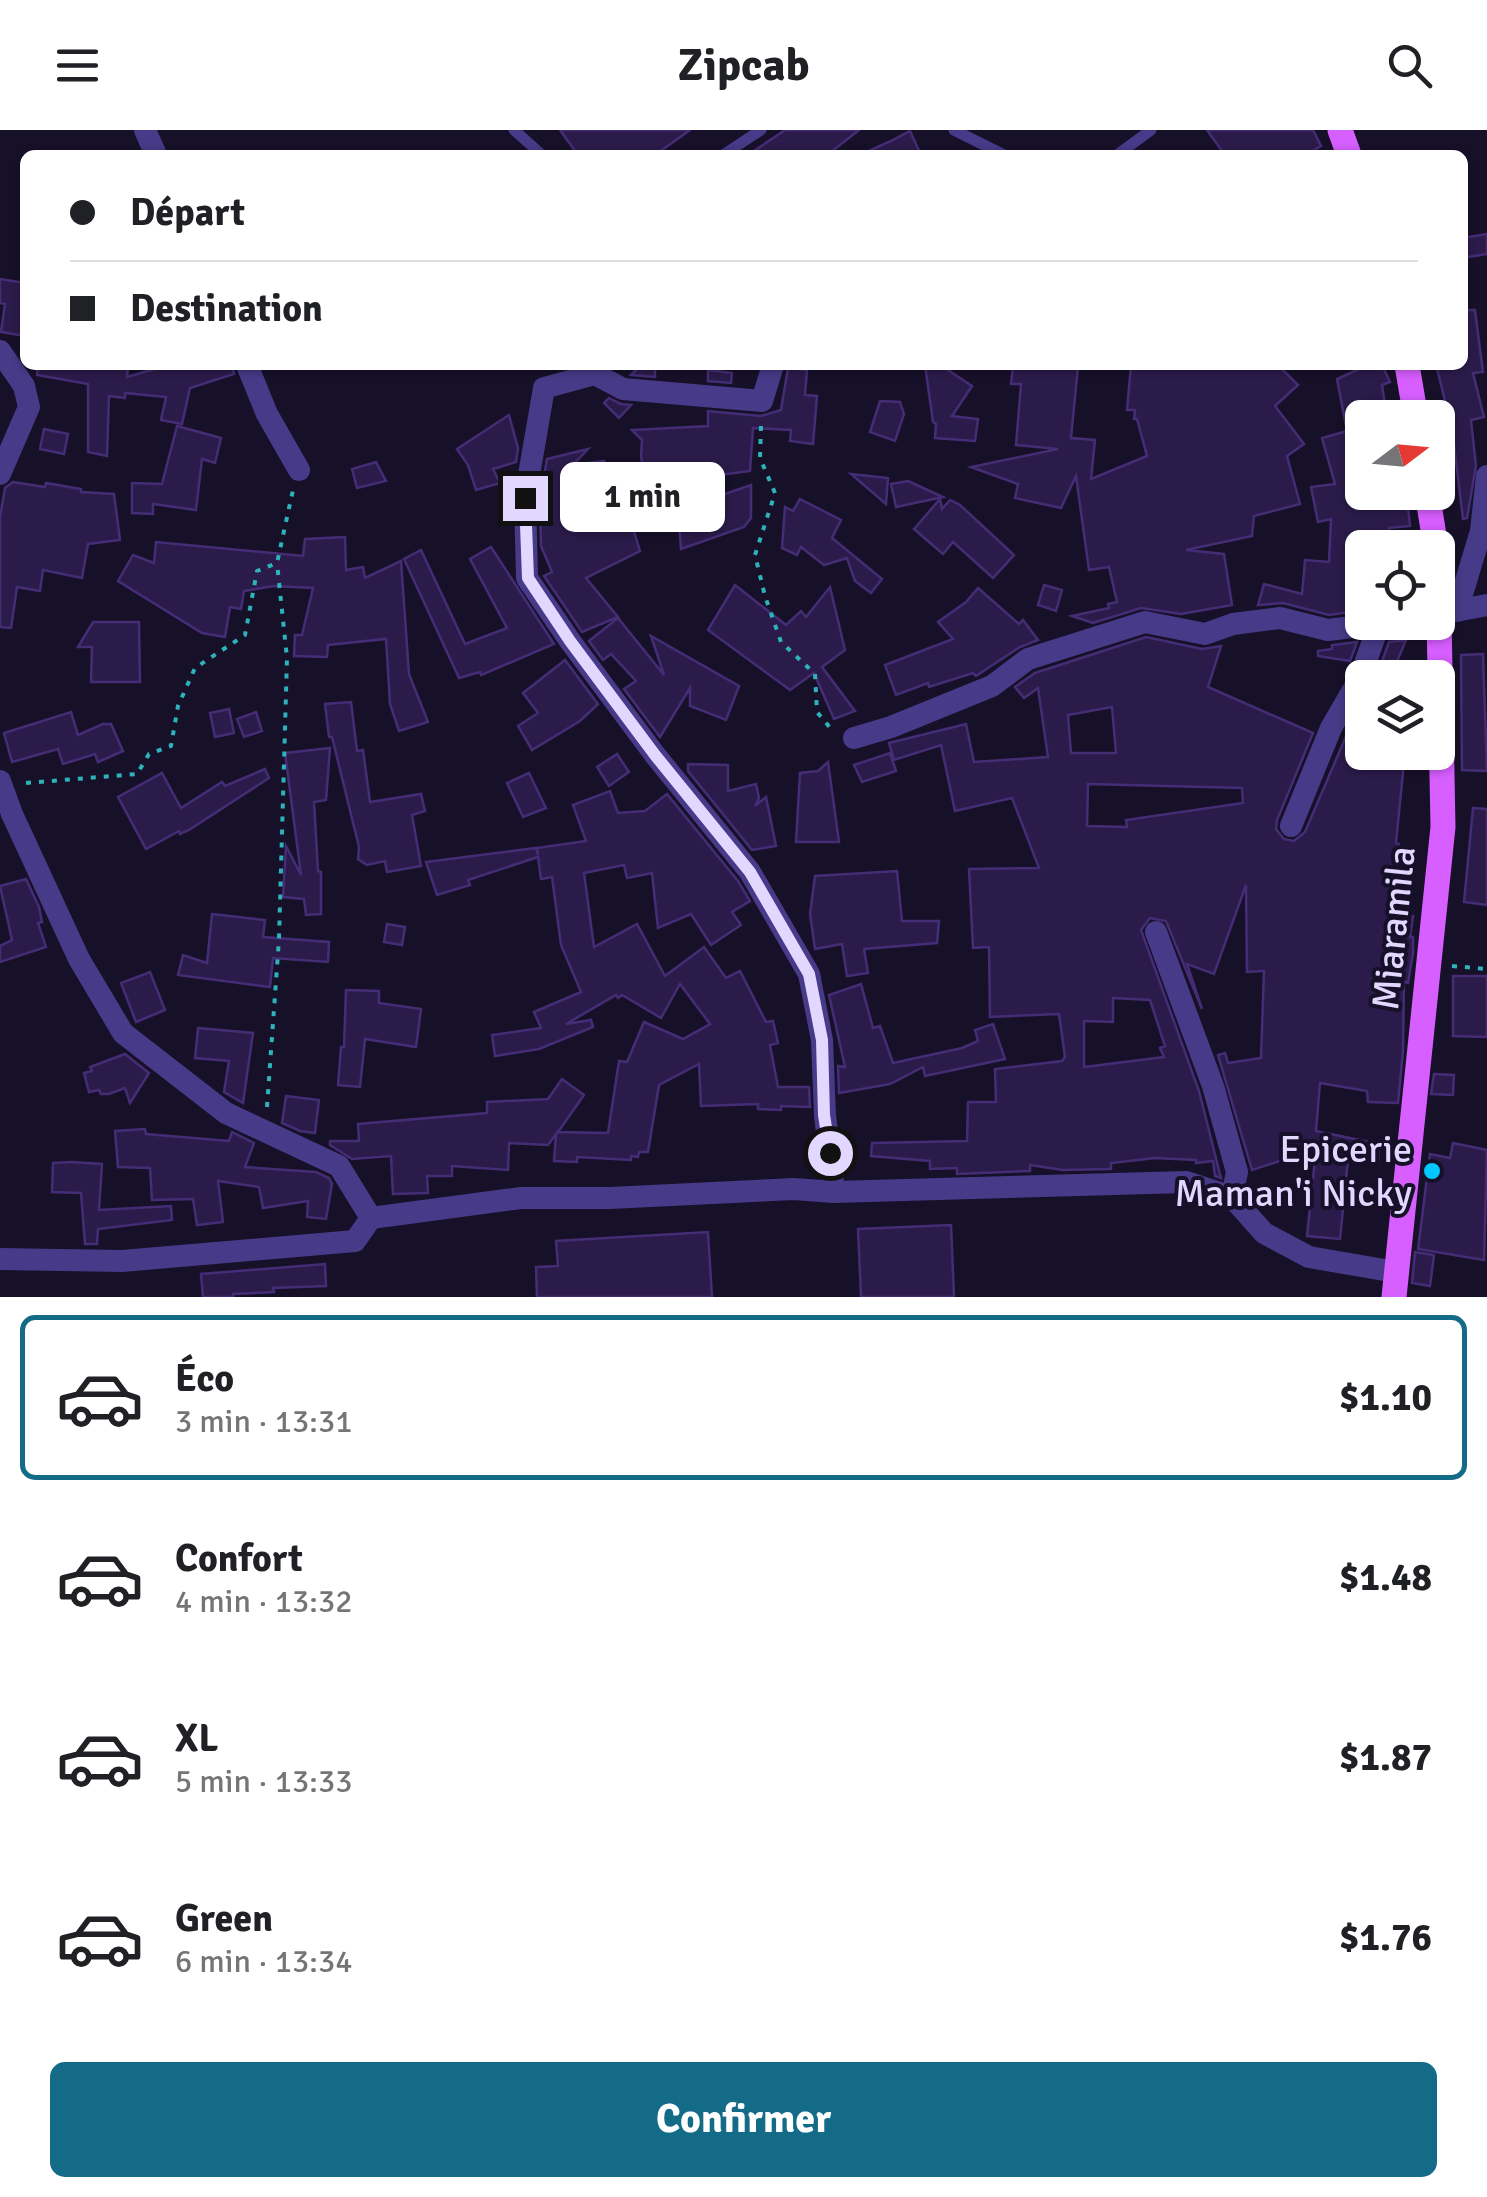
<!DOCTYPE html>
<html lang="fr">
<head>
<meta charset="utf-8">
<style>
  body { margin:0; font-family:Signika,sans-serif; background:#f2f2f2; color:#202124; height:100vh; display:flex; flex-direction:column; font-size:38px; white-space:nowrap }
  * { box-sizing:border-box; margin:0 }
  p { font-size:32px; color:#757577 }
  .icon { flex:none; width:55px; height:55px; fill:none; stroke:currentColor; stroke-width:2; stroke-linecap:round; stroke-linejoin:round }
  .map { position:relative; height:1167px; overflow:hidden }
  .sheet { display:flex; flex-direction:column; background:#fff; flex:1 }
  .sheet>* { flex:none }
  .hud { position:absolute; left:20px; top:20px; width:1448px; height:220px; border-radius:15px; box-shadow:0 2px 8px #0004; display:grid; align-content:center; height:220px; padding:0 50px; background:#fff }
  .needle { width:65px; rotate:74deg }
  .fabs { position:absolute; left:1345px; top:270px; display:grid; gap:20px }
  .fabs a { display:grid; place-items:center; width:110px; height:110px; border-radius:15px; background:#fff; box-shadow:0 2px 8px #0004; font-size:50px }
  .end { position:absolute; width:45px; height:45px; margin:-22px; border:12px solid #e1d7ff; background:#111; box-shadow:0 0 0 5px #111 }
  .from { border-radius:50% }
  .bubble { position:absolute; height:70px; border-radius:15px; background:#fff; box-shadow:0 2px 8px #0004; font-size:32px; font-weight:700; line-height:70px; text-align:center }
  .hud b { display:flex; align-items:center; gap:35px; height:95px; font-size:38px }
  .hud b+b { border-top:2px solid #e0e0e0 }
  .hud i { width:25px; height:25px; background:#202124 }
  ul { padding:18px 0 0; list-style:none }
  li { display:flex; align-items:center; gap:30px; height:165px; margin:0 20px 15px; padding:0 30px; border:5px solid transparent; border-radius:15px }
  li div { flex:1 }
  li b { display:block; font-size:38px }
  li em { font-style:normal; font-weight:700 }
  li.current { border-color:#136b87 }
  li>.icon { width:90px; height:90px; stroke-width:1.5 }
  .primary-button { display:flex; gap:20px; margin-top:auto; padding:20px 50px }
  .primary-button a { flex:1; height:115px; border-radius:15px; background:#136b87; color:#fff; font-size:40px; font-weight:700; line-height:115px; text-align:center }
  header { display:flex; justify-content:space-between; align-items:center; height:130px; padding:0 50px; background:#fff; font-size:45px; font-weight:700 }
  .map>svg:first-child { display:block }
</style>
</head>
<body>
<header><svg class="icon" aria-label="menu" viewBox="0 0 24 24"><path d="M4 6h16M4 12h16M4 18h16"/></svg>Zipcab<svg class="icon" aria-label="search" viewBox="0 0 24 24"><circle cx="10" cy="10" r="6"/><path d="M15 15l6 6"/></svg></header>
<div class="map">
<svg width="1487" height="1167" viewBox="0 0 1487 1167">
  <rect width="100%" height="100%" fill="#171029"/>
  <g fill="#2b1b4a" stroke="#452d76" stroke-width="2.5" fill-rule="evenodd">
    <polygon points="560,0 690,0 655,25 578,25"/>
    <polygon points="785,0 859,0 827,25 748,25"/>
    <polygon points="1207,0 1313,0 1321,16 1305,25 1281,22 1276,25 1225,25"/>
    <polygon points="910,1 921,25 860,25 891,11"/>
    <polygon points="1487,104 1487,124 1462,128 1462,108"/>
    <polygon points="0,149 25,153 25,206 1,202 5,174 0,173"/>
    <polygon points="1462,180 1475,180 1483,242 1473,243 1484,287 1471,290 1476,336 1467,388 1463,389 1452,298 1436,235 1462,235"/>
    <polygon points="38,235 128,237 127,247 168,235 232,235 234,244 190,258 182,294 161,290 166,267 125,263 125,268 109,266 107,326 88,322 88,254 37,245"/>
    <polygon points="641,235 655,235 655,247 631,245"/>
    <polygon points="925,235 947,235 948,240 972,256 952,286 978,289 975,311 935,308 936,294 933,292"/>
    <polygon points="1013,235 1078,237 1071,308 1095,310 1091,349 1147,326 1137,289 1134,289 1135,280 1127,280 1131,235 1278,235 1298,255 1275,276 1304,314 1287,326 1300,374 1254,386 1252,406 1186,420 1224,424 1232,475 1181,484 1141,478 1093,493 1072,486 1109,478 1108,474 1117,472 1109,437 1089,440 1076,346 1061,378 1015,368 1018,354 971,337 1058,319 1016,315 1021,254 1011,254"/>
    <polygon points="1368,235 1382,235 1390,252 1382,255 1387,288 1362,288 1362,362 1394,362 1396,378 1408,377 1410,396 1389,398 1388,418 1362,418 1358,481 1329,485 1283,473 1258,475 1264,454 1302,464 1305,430 1329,432 1331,389 1318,392 1311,357 1335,354 1322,308 1347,301 1337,249"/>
    <polygon points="788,238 807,240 805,265 817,266 813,314 790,311 791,300 753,298 750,341 645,355 641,326 642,310 632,300 708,296 708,281 761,286 781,280"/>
    <polygon points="708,240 732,243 731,253 708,251"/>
    <polygon points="609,268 621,274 631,275 619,288 604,273"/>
    <polygon points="880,271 900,272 904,284 895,311 870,302"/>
    <polygon points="509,285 518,318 516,332 493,339 500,353 476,360 468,335 457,319"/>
    <polygon points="177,296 221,308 215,333 202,329 196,380 153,374 153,384 132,383 132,353 162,354"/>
    <polygon points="44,299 68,304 64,324 40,319"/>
    <polygon points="588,319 573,335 604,331 620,399 632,395 640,421 586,448 618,487 582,502 544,446 552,442 541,416 540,369 547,329"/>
    <polygon points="376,332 386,351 357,358 352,339"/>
    <polygon points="851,344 888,348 886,374"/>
    <polygon points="908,351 943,367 896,377 891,354"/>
    <polygon points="13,352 45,357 46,353 81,359 81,362 114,364 120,410 88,414 82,448 43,440 40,461 17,457 11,498 0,497 0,387 5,358"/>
    <polygon points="751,355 751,388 744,397 681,419 678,380"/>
    <polygon points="800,369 841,390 832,408 882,449 871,463 855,451 847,428 824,435 801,417 797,425 782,418 785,377 793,381"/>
    <polygon points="940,369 942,379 950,370 960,375 1014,425 993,448 953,412 943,424 914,399"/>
    <polygon points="345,407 346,440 363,437 365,448 401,431 409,544 428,592 399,601 390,574 386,509 328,515 327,527 294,526 295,505 302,505 313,458 274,456 244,461 241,479 230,477 225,507 202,503 118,451 133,425 154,433 156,412 303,426 305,409"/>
    <polygon points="491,417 554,514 481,545 480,542 459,548 404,429 421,420 465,514 507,498 470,429"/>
    <polygon points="735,455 786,495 801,481 806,487 830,457 845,520 822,537 855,581 834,589 814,543 790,560 708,500"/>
    <polygon points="1044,455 1062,460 1056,481 1038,475"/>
    <polygon points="978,458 1019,494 1023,490 1038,510 1020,517 976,546 973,543 929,557 928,553 896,565 885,535 953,509 938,492 966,472"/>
    <polygon points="618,488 664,545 651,506 739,556 726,590 690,576 690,558 660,607 624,559 636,551 611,524 603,530 589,511"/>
    <polygon points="93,492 139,492 140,552 91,552 92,517 78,517"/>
    <path d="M 1146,507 L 1202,519 L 1221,516 L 1208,557 L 1313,603 L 1277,690 L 1276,699 L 1284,709 L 1294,711 L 1305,702 L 1353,590 L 1362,593 L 1362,622 L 1405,622 L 1396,713 L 1399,714 L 1390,761 L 1408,765 L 1403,785 L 1413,786 L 1410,807 L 1413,807 L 1413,823 L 1408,853 L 1404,852 L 1403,921 L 1398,973 L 1368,972 L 1367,961 L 1320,953 L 1316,1001 L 1379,1014 L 1378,1032 L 1348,1030 L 1340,1109 L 1307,1106 L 1316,1020 L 1303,1024 L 1303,1019 L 1298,1025 L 1252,1040 L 1218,925 L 1225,923 L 1228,933 L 1261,928 L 1264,841 L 1247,842 L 1246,755 L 1214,844 L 1187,834 L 1202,879 L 1166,791 L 1150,788 L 1141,800 L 1199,961 L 1221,1048 L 1215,1046 L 1213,1031 L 1196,1033 L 1196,1030 L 1155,1028 L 1111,1033 L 1111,1039 L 1063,1040 L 1030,1035 L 1030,1041 L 957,1044 L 957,1038 L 930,1039 L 930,1031 L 871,1026 L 872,1013 L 967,1011 L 968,972 L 996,972 L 995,939 L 1062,931 L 1065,927 L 1059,884 L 990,887 L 989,817 L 973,818 L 969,739 L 1039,738 L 1012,668 L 955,681 L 941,615 L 894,630 L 889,613 L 966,594 L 974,632 L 1048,627 L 1038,558 L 1024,568 L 1015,557 L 1035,543 ZM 1112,577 L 1116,623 L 1071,623 L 1068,585 ZM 1088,654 L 1242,658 L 1243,673 L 1126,690 L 1127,697 L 1087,696 ZM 1113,868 L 1150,870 L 1165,916 L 1160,918 L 1164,927 L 1084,937 L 1084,891 L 1113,892 Z"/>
    <polygon points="1406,510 1390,548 1376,548 1389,512"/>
    <polygon points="1357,512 1350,531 1318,526 1318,521 1332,519 1332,515"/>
    <polygon points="1483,524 1487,641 1462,640 1461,525"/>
    <polygon points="565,530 598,574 580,591 532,620 518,596 538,583 523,563"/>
    <polygon points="351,572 357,621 363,620 370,672 421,664 425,681 412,685 421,736 387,742 385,731 367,735 358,729 359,717 332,607 329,607 325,574"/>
    <polygon points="229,579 234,603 215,607 210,583"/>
    <polygon points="71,582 78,605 103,594 111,594 123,621 98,632 95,624 63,634 58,619 12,632 4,603"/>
    <polygon points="256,582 262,601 244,607 237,589"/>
    <polygon points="330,618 326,670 314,672 318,741 321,742 321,784 306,785 304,769 283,767 286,716 301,745 285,623"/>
    <polygon points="890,623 896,641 862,652 854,635"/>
    <polygon points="617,624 629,642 609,656 597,637"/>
    <polygon points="828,632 839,712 796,712 800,643 818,641"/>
    <polygon points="688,634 728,635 728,661 756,654 759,668 755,676 766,667 776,716 752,720 688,641"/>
    <polygon points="265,639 269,648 189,700 180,704 179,701 146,719 118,667 162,643 181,678 222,652 225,656"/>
    <polygon points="529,643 546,678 523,687 507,653"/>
    <polygon points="610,661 618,683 645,681 667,664 738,751 750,771 732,782 741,795 711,815 691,784 658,798 652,743 627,748 624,735 584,743 594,817 637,794 665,846 704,817 726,848 740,841 766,892 773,891 778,913 770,915 778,957 809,957 810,977 781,976 781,980 758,979 758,974 701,976 699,934 659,955 648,1022 639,1022 638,1027 631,1026 631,1030 577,1027 577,1032 554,1031 556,1004 548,1015 509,1013 508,1040 452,1036 452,1046 427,1046 428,1063 393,1064 391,1026 352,1029 330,1015 330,1011 359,1011 358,994 487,983 487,972 548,969 562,949 584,965 558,1002 608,1003 619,931 627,932 644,892 683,909 710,894 680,854 661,888 622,865 618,868 616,865 566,894 591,890 593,897 539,919 495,926 492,905 541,898 534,882 581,862 561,815 552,747 541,749 538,727 468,750 470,755 437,765 426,732 536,718 538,725 537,718 586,711 573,675"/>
    <polygon points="1473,678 1487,679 1487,775 1464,772"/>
    <polygon points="897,741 902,791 939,791 937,813 864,819 868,843 847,846 842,814 815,819 810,784 815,746"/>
    <polygon points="26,749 39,777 42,792 38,793 46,817 0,832 0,816 12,810 0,756"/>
    <polygon points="212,784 265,790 263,807 329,812 328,832 273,828 270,857 178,845 183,825 207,833"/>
    <polygon points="387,794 405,797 402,815 384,812"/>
    <polygon points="150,842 165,880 136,892 121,853"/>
    <polygon points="1453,846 1487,846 1487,907 1453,906"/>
    <polygon points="861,854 873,898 880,896 893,933 962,918 978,911 975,900 993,894 1005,929 925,946 923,937 890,954 839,963 838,936 845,937 829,865"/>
    <polygon points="346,860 379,861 379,873 421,879 416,917 365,909 360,957 338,955 341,917 344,917"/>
    <polygon points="198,898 253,903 243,973 224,962 229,931 195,928"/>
    <polygon points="125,924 149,943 130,973 125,958 109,964 101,964 99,960 89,962 84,943 92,941 90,937"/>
    <polygon points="1434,944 1454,945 1453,965 1431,964"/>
    <polygon points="286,966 319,970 315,1003 300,1001 282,993"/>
    <polygon points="145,999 146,1004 229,1011 232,1002 254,1013 245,1037 316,1042 329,1048 332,1054 326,1089 307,1087 308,1071 263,1078 259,1057 218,1051 223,1092 197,1095 193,1069 152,1070 150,1038 118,1037 115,1001"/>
    <polygon points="1453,1013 1487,1020 1484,1130 1418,1119 1430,1024 1450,1028"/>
    <polygon points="72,1032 102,1034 99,1080 171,1076 172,1090 98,1099 97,1114 85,1114 81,1063 52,1062 53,1033"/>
    <polygon points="951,1095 954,1167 861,1167 858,1099"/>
    <polygon points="708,1102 712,1167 537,1167 536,1137 558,1136 556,1111"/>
    <polygon points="1415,1122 1434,1125 1430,1156 1412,1153"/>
    <polygon points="325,1134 326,1156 273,1158 274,1162 233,1164 233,1167 203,1167 201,1144"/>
  </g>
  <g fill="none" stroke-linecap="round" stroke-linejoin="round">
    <g stroke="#2eb3bc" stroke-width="4" stroke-dasharray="5 8" stroke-linecap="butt">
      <polyline points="761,296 760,328 775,363 755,425 765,466 781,512 815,544 817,582 832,600"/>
      <polyline points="26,653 137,644 149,624 171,616 178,576 195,538 245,505 257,441 277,433 293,360"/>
      <polyline points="1452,836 1487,839"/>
      <polyline points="267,977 279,809 287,528 277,433"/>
    </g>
    <g stroke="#473a88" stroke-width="11">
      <polyline points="514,0 542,25"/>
      <polyline points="954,0 1004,25"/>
      <polyline points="723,25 761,0"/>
      <polyline points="1117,25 1151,0"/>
    </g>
    <g stroke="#473a88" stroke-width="22">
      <polyline points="145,0 156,25"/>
      <polyline points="0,221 24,256 29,277 0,344"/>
      <polyline points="247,235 267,284 299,340"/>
      <polyline points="773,235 762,271 623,259 595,244 544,258 525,368 527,448 570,511 655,625 750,742 809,844 822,910 825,985 834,1062"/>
      <polyline points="1457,481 1481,401 1487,346"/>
      <polyline points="1444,483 1487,475"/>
      <polyline points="854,608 891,597 992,556 1028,529 1145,492 1205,504 1233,494 1280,488 1328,500 1392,492"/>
      <polyline points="0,651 12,684 79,829 123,903 226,983 339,1036 371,1088"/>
      <polyline points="1291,696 1331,598 1360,548 1379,494"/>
      <polyline points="1156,802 1213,956 1237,1042 1232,1067"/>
      <polyline points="0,1129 122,1131 355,1111 371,1088 521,1068 610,1068 794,1059 834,1062 1186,1052 1232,1067 1264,1103 1309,1127 1396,1142"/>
    </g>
    <g stroke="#d75eff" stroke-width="25">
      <polyline points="1340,0 1349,25"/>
      <polyline points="1407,235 1416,288"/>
      <polyline points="1427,362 1436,418"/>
      <polyline points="1394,1167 1443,697 1438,436"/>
    </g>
  </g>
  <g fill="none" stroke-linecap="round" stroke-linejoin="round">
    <polyline stroke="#e1d7ff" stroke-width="12" points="525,368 528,448 570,511 655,625 750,742 809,844 822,910 824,985 830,1023"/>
  </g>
  <circle fill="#03c6ff" stroke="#171029" stroke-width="4" cx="1432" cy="1041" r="10"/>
  <g text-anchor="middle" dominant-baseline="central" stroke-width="8" stroke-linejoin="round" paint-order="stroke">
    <g font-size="38" fill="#e1d7ff" stroke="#171029">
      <text transform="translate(1394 798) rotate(-84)">Miaramila</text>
    </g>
    <g font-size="38" fill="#e1d7ff" stroke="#171029" text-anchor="end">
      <text x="1412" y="1019">Epicerie<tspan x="1412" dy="44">Maman'i Nicky</tspan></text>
    </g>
  </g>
</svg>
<div class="fabs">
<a><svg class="needle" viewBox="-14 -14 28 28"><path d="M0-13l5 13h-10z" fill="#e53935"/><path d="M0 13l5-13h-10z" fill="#757577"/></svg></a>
<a><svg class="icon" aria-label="locate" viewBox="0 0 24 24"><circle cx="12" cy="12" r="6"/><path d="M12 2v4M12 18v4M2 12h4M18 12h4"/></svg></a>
<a><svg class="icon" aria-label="layers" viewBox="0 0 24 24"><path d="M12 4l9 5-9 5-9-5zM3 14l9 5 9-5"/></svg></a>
</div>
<i class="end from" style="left:830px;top:1023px"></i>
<i class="end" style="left:525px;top:368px"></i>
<div class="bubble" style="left:560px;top:332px;width:165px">1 min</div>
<div class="hud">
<b><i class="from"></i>Départ</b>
<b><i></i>Destination</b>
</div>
</div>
<section class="sheet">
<ul>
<li class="current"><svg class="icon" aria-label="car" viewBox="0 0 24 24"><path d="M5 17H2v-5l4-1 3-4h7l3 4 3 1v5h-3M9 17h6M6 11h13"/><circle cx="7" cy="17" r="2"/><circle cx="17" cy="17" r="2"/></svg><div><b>Éco</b><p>3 min · 13:31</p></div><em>$1.10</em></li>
<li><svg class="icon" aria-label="car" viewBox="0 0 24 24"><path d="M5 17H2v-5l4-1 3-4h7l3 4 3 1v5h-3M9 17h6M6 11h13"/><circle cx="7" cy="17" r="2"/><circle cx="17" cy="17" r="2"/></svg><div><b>Confort</b><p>4 min · 13:32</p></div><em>$1.48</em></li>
<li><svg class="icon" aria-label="car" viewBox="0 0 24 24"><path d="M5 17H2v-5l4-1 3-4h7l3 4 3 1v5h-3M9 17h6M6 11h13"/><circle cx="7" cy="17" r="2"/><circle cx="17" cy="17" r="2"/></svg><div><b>XL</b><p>5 min · 13:33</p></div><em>$1.87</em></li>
<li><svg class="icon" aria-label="car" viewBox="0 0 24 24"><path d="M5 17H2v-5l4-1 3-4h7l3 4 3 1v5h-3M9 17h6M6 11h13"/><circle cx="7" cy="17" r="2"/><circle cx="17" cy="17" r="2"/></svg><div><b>Green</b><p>6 min · 13:34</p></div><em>$1.76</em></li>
</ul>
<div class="primary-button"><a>Confirmer</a></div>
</section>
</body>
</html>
